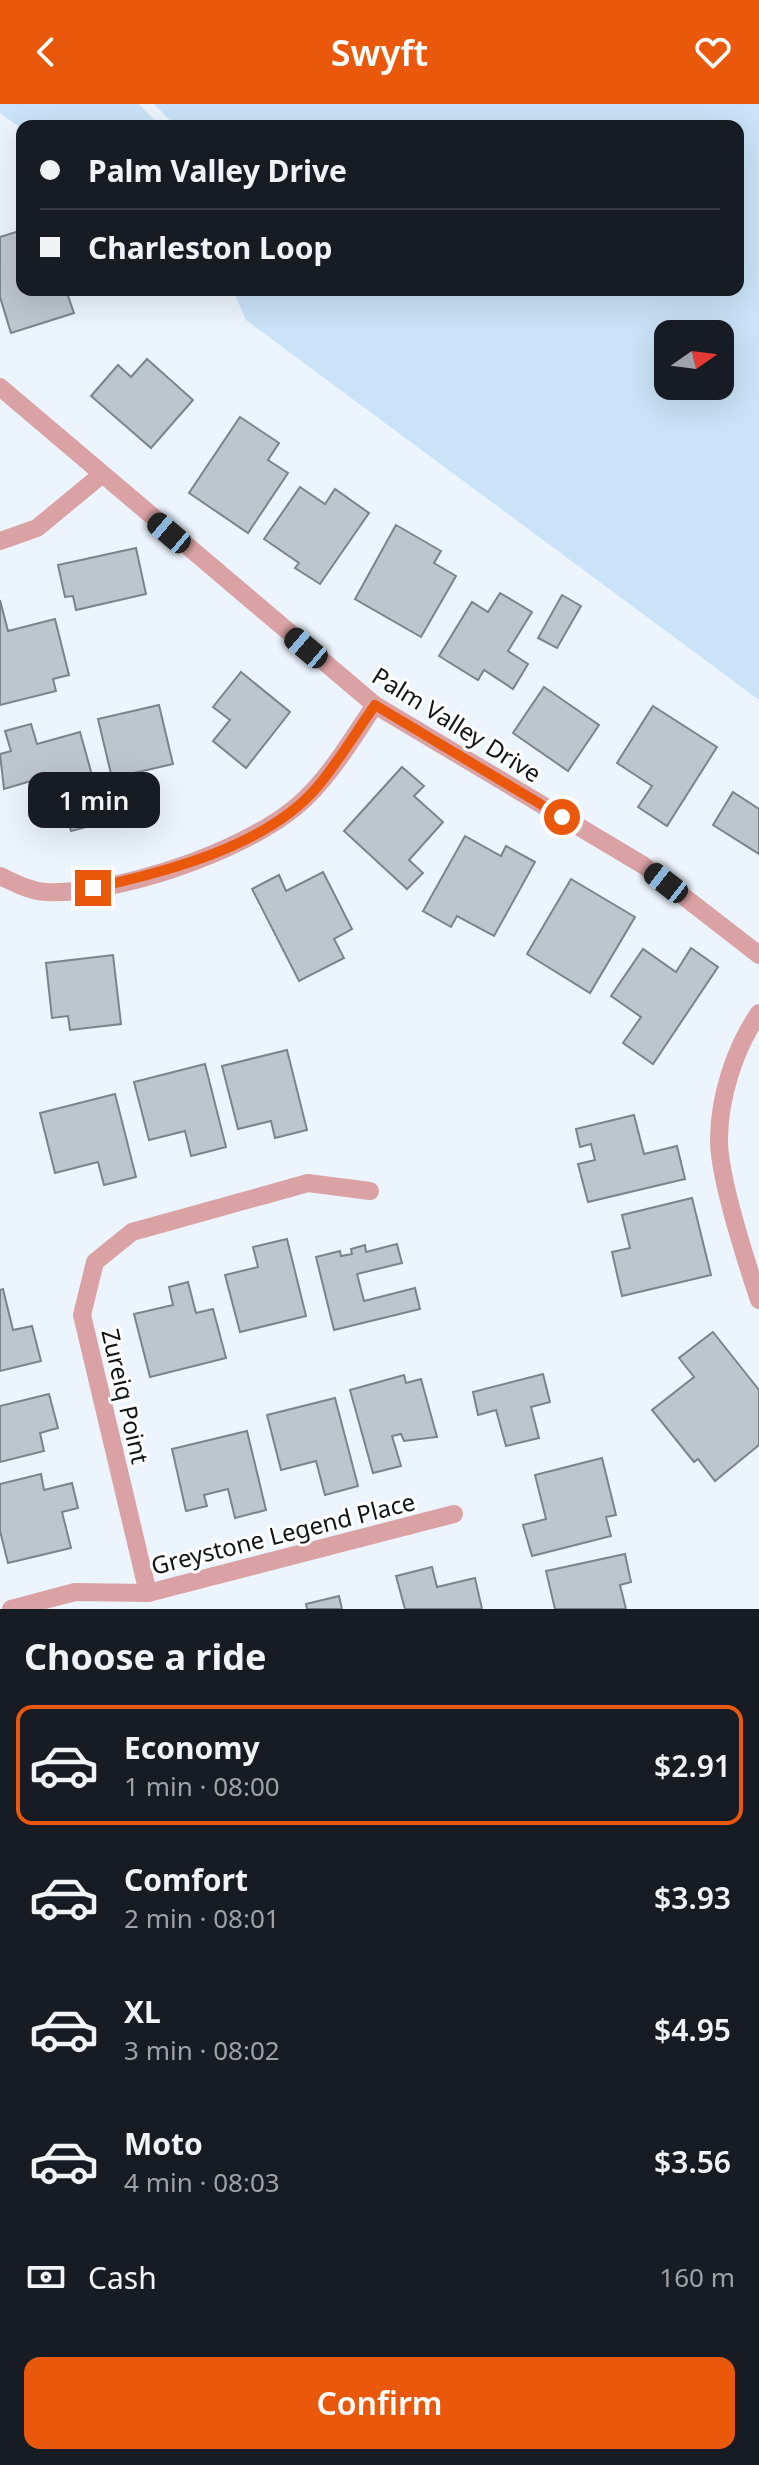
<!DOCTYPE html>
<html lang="en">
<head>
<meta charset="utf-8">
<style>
  body { margin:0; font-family:"Noto Sans",sans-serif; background:#242831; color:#f1f3f6; height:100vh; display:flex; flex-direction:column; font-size:30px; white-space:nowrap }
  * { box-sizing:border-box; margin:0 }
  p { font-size:26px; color:#9ea1a6 }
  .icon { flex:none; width:44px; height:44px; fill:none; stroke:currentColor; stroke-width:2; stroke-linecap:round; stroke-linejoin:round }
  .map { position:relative; height:1505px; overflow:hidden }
  .sheet { display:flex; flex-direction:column; background:#171b24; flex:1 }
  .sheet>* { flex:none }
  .guide { position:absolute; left:16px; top:16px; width:728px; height:176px; border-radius:16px; box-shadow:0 8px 32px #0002; display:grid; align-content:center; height:176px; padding:0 24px; background:#171b24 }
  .needle { width:52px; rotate:76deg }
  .controls { position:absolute; left:654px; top:216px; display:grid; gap:16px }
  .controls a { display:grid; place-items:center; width:80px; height:80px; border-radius:16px; background:#171b24; box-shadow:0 8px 32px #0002; font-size:40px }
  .end { position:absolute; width:36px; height:36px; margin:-18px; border:10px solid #ea580c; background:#fff; box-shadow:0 0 0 4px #fff }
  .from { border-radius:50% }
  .bubble { position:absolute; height:56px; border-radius:16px; background:#171b24; box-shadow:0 8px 32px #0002; font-size:26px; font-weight:600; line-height:56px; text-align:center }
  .car { position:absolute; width:24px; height:48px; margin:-24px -12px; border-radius:10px; box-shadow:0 0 6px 2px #0007; background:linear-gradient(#222 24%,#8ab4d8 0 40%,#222 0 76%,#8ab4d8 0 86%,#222 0) }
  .guide b { display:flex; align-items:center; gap:28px; height:76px; font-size:30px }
  .guide b+b { border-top:2px solid #363941 }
  .guide i { width:20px; height:20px; background:#f1f3f6 }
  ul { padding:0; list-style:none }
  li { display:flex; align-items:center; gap:24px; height:120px; margin:0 16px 12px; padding:0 8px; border:4px solid transparent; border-radius:16px }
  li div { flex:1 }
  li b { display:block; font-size:30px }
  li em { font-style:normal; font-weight:600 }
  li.on { border-color:#ea580c }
  li>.icon { width:72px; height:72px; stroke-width:1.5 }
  h2 { padding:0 24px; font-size:36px; line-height:96px }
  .pay { display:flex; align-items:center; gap:20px; height:88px; padding:0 24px; font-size:30px }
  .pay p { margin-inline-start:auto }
  .action { display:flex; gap:16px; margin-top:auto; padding:16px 24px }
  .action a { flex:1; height:92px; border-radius:16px; background:#ea580c; color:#fff; font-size:32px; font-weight:600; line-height:92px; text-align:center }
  header { display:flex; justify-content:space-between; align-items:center; height:104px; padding:0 24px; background:#ea580c; color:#fff; font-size:36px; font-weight:600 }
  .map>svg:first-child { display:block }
</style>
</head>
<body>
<header><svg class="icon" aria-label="back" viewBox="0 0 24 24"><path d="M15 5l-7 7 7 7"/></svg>Swyft<svg class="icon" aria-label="heart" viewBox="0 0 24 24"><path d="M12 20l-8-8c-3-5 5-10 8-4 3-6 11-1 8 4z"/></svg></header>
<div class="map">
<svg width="759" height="1505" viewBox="0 0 759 1505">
  <rect width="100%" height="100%" fill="#ecf5fd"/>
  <g fill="#cae3f8" fill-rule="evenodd">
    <polygon points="0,0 139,0 160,22 22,22 22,25 0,9"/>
    <path d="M 154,0 L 759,0 L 759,596 L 246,216 L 233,186 L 738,186 L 738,22 L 176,22 ZM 668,230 L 720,230 L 720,282 L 668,282 Z"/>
  </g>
  <g fill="#bdc6ce" stroke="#7b848b" stroke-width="2">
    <polygon points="22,126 22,186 66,186 74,209 11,229 0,193 0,133"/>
    <polygon points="147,255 193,296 151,344 91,292 118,261 131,273"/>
    <polygon points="240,313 279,339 268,356 288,369 248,429 189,389"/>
    <polygon points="300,383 325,400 335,385 369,409 320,480 295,464 299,459 264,435"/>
    <polygon points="396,421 441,447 434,459 456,472 421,533 355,495"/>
    <polygon points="136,444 146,490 76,506 73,492 65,493 58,461"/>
    <polygon points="500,489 532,508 508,547 528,560 513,585 484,566 478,576 439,552 472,498 488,508"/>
    <polygon points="562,491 581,502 557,544 538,534"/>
    <polygon points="0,496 8,527 55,515 69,571 53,575 56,587 0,601"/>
    <polygon points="241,568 290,608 246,664 213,637 230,616 213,603"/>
    <polygon points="544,583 599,621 568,667 513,629"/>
    <polygon points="159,601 173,660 112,674 98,615"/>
    <polygon points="653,602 717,643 667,722 638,703 652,682 617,659"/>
    <polygon points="31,620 37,640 80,628 105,718 71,727 55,670 4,685 0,650 11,647 5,627"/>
    <polygon points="402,663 424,682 414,692 443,718 409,756 423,769 407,785 344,727"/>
    <polygon points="733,688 759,705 759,750 713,721"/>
    <polygon points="465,732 501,752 506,742 535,758 494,832 457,812 451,823 423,807"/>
    <polygon points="323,768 352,825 334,835 344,854 299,877 252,785 279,771 286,787"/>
    <polygon points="571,775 635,813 590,889 527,850"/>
    <polygon points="691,844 718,863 653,960 623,939 641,913 611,892 643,845 676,868"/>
    <polygon points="113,851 121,920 70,926 68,912 52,914 46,859"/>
    <polygon points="287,946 307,1026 275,1034 271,1017 238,1025 222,962"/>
    <polygon points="205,960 226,1043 191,1052 185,1027 149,1036 134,978"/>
    <polygon points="115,990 136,1073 104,1081 98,1058 55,1069 40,1009"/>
    <polygon points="634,1011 644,1050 677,1042 685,1075 588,1098 578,1060 595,1056 591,1040 580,1043 576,1025"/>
    <polygon points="692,1094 711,1171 622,1192 612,1148 630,1144 622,1111"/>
    <polygon points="287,1135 306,1212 240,1228 225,1171 258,1163 253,1143"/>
    <polygon points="397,1140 402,1159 357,1170 364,1197 415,1184 420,1205 334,1226 316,1153 340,1147 341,1152 352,1150 351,1145 365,1141 366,1148"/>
    <polygon points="188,1178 196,1209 213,1205 226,1254 150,1273 134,1210 173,1201 169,1183"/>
    <polygon points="3,1185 13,1226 32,1222 41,1257 0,1267 0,1186"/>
    <polygon points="713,1228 759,1286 759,1341 715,1377 698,1355 694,1358 652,1306 694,1273 679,1254"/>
    <polygon points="543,1270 550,1298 531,1303 539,1334 506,1342 496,1306 478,1311 473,1288"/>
    <polygon points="404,1271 406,1279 421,1275 437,1333 404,1337 401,1330 392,1332 401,1362 373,1369 350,1286"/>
    <polygon points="49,1290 58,1324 40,1329 44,1347 0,1358 0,1302"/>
    <polygon points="335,1294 358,1382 325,1391 316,1357 281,1366 267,1311"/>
    <polygon points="247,1327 266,1406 235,1414 228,1385 204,1391 207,1402 186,1407 172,1345"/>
    <polygon points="602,1354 616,1411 606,1413 611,1432 532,1452 523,1421 546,1415 535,1371"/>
    <polygon points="41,1370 44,1386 72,1379 78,1404 62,1408 71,1444 8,1459 0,1427 0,1380"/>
    <polygon points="625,1450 631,1478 620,1481 626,1505 555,1505 546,1467"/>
    <polygon points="432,1463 437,1483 475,1474 482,1505 405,1505 396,1472"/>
    <polygon points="339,1492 342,1505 307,1505 306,1500"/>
  </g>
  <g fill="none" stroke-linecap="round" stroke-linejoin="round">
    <g stroke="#dba2a5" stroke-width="18">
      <polyline points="0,283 375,601 643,761 759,851"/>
      <polyline points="0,437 37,424 100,372"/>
      <path d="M 0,772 C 15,779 29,787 46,788 C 116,791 243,748 297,702 C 329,675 351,636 375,601"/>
      <path d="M 759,909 C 735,944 719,993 719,1036 C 719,1075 746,1157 759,1196"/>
      <polyline points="148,1489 82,1211 95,1158 132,1128 308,1079 370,1087"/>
      <polyline points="11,1505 75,1488 148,1489 454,1410"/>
    </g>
  </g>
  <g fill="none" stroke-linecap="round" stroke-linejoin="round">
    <path stroke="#ea580c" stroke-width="10" d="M 93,784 C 166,768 268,742 318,682 C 339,657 356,628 375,601 L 562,713"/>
  </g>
  <g text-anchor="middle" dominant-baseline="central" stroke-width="6" stroke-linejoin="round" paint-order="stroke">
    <g font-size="24" fill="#111417" stroke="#fff">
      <text transform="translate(457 620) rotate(32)">Palm Valley Drive</text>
      <text transform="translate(126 1292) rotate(77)">Zureiq Point</text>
      <text transform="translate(283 1429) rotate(-14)">Greystone Legend Place</text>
    </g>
  </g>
</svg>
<div class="controls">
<a><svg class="needle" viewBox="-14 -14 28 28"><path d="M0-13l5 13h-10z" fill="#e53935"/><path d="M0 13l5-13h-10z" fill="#9ea1a6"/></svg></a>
</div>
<i class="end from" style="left:562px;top:713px"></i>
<i class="end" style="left:93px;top:784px"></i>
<div class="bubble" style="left:28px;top:668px;width:132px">1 min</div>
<i class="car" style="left:169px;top:429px;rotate:310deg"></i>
<i class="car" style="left:306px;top:544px;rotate:310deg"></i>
<i class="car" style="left:666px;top:779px;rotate:308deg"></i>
<div class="guide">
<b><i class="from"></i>Palm Valley Drive</b>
<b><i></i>Charleston Loop</b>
</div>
</div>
<section class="sheet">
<h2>Choose a ride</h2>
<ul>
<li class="on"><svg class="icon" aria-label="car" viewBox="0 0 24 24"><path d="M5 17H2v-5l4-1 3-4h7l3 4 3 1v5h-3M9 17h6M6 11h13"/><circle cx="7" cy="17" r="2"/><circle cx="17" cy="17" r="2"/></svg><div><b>Economy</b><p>1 min · 08:00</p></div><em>$2.91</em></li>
<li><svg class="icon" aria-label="car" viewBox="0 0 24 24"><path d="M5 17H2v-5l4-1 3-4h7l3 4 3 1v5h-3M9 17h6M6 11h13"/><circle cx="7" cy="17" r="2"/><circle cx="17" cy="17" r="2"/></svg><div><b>Comfort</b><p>2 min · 08:01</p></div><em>$3.93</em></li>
<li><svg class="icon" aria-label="car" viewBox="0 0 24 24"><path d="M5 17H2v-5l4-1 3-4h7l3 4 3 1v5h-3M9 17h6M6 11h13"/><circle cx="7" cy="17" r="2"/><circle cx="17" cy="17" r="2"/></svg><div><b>XL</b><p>3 min · 08:02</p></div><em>$4.95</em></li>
<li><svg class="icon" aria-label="car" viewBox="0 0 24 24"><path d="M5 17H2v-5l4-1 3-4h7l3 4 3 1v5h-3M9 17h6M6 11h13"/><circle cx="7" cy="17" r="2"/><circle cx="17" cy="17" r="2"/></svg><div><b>Moto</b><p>4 min · 08:03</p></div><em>$3.56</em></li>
</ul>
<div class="pay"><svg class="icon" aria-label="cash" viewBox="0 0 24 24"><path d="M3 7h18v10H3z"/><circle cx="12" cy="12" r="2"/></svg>Cash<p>160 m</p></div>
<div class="action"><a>Confirm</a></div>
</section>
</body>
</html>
